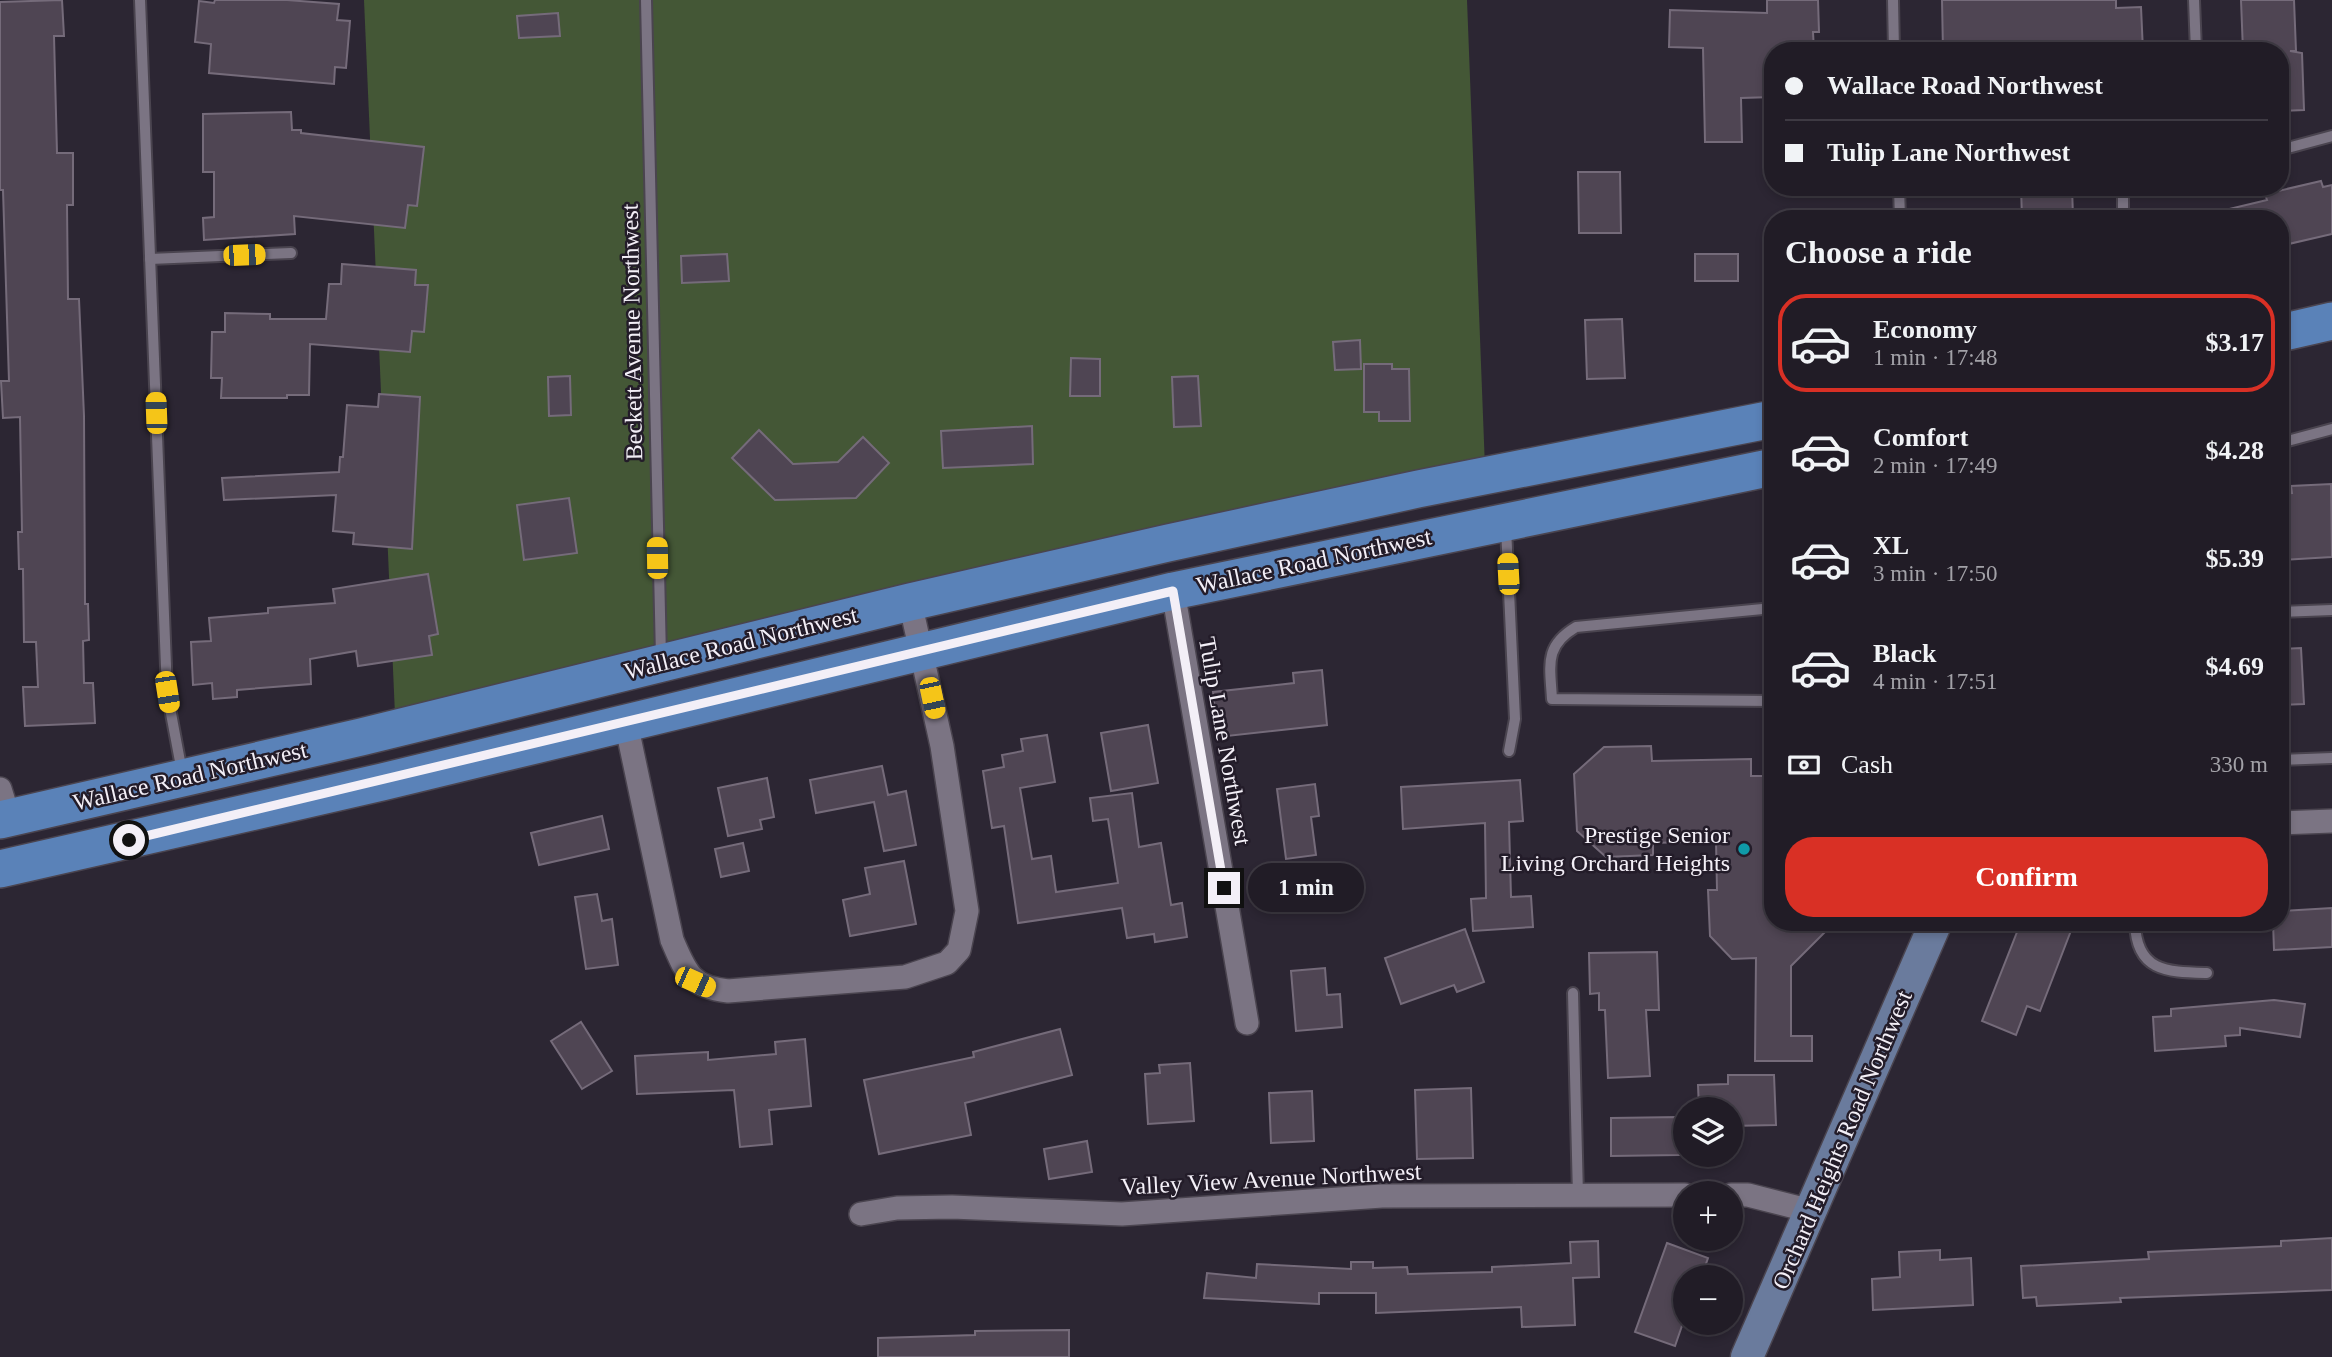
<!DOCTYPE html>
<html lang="en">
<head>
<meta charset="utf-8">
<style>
  body { margin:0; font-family:"Times New Roman",serif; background:#2d2932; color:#f1f3f6; height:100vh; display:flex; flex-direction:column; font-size:26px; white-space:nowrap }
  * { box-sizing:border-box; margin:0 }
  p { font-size:23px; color:#a2a1a7 }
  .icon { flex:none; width:38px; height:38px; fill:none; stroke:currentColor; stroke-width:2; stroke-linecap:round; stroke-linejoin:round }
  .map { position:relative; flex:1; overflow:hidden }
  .side { position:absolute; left:1764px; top:210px; width:525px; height:721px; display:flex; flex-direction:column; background:#211c26; border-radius:28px; box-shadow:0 4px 10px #0003,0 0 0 2px #3e3a43 }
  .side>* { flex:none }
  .hud { position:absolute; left:1764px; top:42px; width:525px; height:154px; border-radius:28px; box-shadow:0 4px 10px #0003,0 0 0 2px #3e3a43; display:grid; align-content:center; height:154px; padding:0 21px; background:#211c26 }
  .fabs { position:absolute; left:1673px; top:1097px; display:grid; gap:14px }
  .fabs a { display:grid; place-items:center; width:70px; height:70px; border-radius:50%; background:#211c26; box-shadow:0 4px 10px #0003,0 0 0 2px #3e3a43; font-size:35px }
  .end { position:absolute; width:32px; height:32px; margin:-16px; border:9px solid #f3eff7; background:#111; box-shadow:0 0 0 4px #111 }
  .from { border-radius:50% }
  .bubble { position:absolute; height:49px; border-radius:24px; background:#211c26; box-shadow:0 4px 10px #0003,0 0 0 2px #3e3a43; font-size:23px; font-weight:800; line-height:49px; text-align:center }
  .car { position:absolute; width:21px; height:42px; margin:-21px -10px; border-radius:9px; box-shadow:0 0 5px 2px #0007; background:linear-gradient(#f5c518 24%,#345 0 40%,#f5c518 0 76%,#345 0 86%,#f5c518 0) }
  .hud b { display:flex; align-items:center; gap:24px; height:66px; font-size:26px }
  .hud b+b { border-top:2px solid #3e3a43 }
  .hud i { width:18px; height:18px; background:#f1f3f6 }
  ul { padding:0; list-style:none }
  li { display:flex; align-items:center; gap:21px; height:98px; margin:0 14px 10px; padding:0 7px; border:4px solid transparent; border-radius:28px }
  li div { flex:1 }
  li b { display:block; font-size:26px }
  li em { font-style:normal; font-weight:800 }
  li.selected { border-color:#d93025 }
  li>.icon { width:63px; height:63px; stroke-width:1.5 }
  h2 { padding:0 21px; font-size:32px; line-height:84px }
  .pay { display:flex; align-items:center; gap:18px; height:77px; padding:0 21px; font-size:26px }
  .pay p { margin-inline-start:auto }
  .action { display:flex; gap:14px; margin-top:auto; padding:14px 21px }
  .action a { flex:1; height:80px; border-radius:28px; background:#d93025; color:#fff; font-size:28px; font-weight:800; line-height:80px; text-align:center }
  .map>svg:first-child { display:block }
</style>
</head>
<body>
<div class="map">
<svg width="2332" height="1357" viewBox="0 0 2332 1357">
  <rect width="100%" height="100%" fill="#2c2633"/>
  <polygon fill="#445736" points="364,0 1467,0 1485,468 396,738"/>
  <g fill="#4f4553" stroke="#756b7a" stroke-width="2">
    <polygon points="62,0 64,36 54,36 57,153 73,153 73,205 67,205 68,299 79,299 84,416 85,604 88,604 89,640 83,641 84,683 93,683 95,723 25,726 23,687 38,687 36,642 24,642 23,569 19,569 18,532 22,532 20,417 3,418 1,381 9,381 3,190 0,190 0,2"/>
    <polygon points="215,0 287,0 339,4 337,20 350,21 346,68 335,67 334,84 209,73 211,44 195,42 199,1 214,3"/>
    <polygon points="1767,0 1818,0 1819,32 1813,32 1814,51 1773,51 1773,97 1741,98 1742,142 1705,142 1703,48 1669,47 1670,10 1767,13"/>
    <polygon points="1942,0 2116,0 2116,8 2141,7 2143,51 1943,51"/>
    <polygon points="2241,0 2294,0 2296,51 2290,51 2302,53 2304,110 2280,111 2280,51 2243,51"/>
    <polygon points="558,13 560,36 519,38 517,16"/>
    <polygon points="291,112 292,130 301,130 301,133 424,147 417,206 408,205 405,228 294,216 295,234 204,240 203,218 214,217 214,172 203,172 203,114"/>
    <polygon points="1578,172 1620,172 1621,233 1579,233"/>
    <polygon points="2321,181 2323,187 2332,185 2332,234 2280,246 2280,219 2226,219 2225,210 2267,200 2265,194"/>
    <polygon points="2021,187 2072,187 2073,217 2022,219"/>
    <polygon points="727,254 729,281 682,283 681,256"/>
    <rect x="1695" y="254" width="43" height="27"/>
    <polygon points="342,264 416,270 415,285 428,285 424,332 412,331 410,352 310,344 309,395 287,395 287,398 221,398 222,378 211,378 212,332 225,332 225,313 270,314 270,319 326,319 329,284 341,284"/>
    <polygon points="1622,319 1625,378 1587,379 1585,320"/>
    <polygon points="1360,340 1361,369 1335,370 1333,342"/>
    <polygon points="1071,358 1100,359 1100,396 1070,396"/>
    <polygon points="1364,364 1392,364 1392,369 1409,369 1410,421 1379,421 1379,412 1364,412"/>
    <polygon points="570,376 571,415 549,416 548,377"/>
    <polygon points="1198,376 1201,426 1174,427 1172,377"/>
    <polygon points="379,394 420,397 412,549 353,544 354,533 333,531 336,495 224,500 222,478 339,472 340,457 343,457 347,405 378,407"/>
    <polygon points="1032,426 1033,464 943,468 941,431"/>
    <polygon points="759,430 793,464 838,462 863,437 889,463 856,498 775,500 732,458"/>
    <polygon points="2331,484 2332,557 2280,560 2280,494 2292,493 2291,486"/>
    <polygon points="569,498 577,553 524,560 517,505"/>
    <polygon points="428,574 438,634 429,636 432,655 358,666 356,651 310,659 311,684 237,690 237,697 213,699 212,683 193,685 191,642 211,641 209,618 268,613 268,608 335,603 333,589"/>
    <polygon points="2301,648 2304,704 2280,705 2280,649"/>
    <polygon points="1322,670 1327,725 1218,737 1213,692 1294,683 1293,673"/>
    <polygon points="1148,725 1158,783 1111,791 1101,733"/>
    <polygon points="1047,735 1055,782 1020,788 1032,859 1051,856 1056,892 1118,883 1108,819 1093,821 1090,798 1132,793 1139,847 1161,843 1171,905 1182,903 1187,937 1155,942 1154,934 1127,938 1122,908 1018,923 1004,826 992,828 983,771 1004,767 1002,755 1023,751 1021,739"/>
    <polygon points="1651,746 1652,761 1751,759 1751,776 1773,776 1773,922 1835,922 1791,966 1791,1036 1812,1036 1812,1061 1755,1061 1756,958 1732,959 1710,936 1708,890 1717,890 1716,841 1653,843 1653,855 1606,857 1577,831 1574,774 1604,747"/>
    <polygon points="882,766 888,795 906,791 916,845 884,851 874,802 816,813 810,780"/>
    <polygon points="767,778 774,817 760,820 762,829 728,836 718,788"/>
    <polygon points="1520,780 1523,821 1509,822 1511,897 1531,896 1533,927 1473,931 1471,899 1486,898 1485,823 1403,829 1401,787"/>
    <polygon points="1315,784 1319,816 1311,817 1316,855 1286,859 1277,789"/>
    <polygon points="602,816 609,849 539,865 531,833"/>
    <polygon points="743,843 749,871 721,877 715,849"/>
    <polygon points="904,861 916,924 850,936 843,900 870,894 865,868"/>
    <polygon points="597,894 602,921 612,919 618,965 586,969 575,897"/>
    <polygon points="2332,908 2332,947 2274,950 2273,922 2280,922 2280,911"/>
    <polygon points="2021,922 2059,922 2072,928 2040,1011 2027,1006 2016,1035 1982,1021"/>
    <polygon points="1465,929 1484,982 1457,992 1454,985 1401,1004 1385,958"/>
    <polygon points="1657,952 1659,1010 1646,1010 1650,1076 1608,1078 1605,1010 1599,1010 1599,993 1590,994 1589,953"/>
    <polygon points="1325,968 1327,995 1340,994 1342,1027 1296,1031 1291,971"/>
    <polygon points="2274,1000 2305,1004 2300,1037 2240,1028 2240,1035 2225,1036 2226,1046 2155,1051 2153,1017 2171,1016 2171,1009"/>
    <polygon points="581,1022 612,1071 582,1089 551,1041"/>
    <polygon points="1060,1029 1072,1075 965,1103 971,1135 879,1154 864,1080 974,1057 973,1052"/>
    <polygon points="805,1039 811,1106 769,1110 772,1144 740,1147 734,1090 637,1094 635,1056 708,1052 708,1060 776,1054 775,1042"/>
    <polygon points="1190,1063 1194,1121 1148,1124 1145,1074 1160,1073 1159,1065"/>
    <polygon points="1728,1075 1774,1075 1776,1125 1731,1126 1731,1110 1699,1110 1698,1085 1728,1084"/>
    <polygon points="1471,1088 1473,1158 1417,1159 1415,1090"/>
    <polygon points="1312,1091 1314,1141 1271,1143 1269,1093"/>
    <polygon points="1679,1117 1679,1155 1611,1156 1611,1118"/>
    <polygon points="1087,1141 1092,1172 1049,1179 1044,1149"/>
    <polygon points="2332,1238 2332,1290 2120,1298 2121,1302 2037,1306 2036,1297 2023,1298 2021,1266 2149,1259 2148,1252 2281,1246 2281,1241"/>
    <polygon points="1598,1241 1599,1277 1573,1278 1575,1325 1522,1327 1521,1307 1376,1313 1376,1293 1319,1293 1319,1304 1204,1298 1207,1273 1256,1278 1257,1264 1351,1269 1351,1262 1373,1262 1373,1268 1407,1267 1408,1274 1492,1272 1492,1267 1571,1263 1570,1242"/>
    <polygon points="1667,1243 1708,1258 1701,1278 1685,1278 1685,1317 1675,1346 1635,1332"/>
    <polygon points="1940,1250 1940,1260 1971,1258 1973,1305 1873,1310 1872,1279 1900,1277 1899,1252"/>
    <polygon points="1069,1330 1069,1357 878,1357 878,1338 975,1335 975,1331"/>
  </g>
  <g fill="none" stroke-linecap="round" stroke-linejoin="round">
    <g stroke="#4a444f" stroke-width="14">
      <g id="service">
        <polyline points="140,0 167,692 182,772"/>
        <polyline points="646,0 661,657"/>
        <polyline points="1893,0 1894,51"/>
        <polyline points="2194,0 2196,51"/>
        <polyline points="2280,150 2332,136"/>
        <polyline points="1899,187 1900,219"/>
        <polyline points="2123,219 2123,192 2139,187"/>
        <polyline points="150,259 291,253"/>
        <polyline points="2280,443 2332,429"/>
        <polyline points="1506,528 1515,719 1509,751"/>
        <path d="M 1773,608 L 1576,627 C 1544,646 1550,665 1552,699 L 1773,701"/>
        <polyline points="2280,612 2332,610"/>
        <polyline points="2280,760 2332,758"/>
        <path d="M 2135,922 C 2136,972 2167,972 2207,973"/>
        <polyline points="1573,993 1578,1196"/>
      </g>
    </g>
    <g stroke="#4a444f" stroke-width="26">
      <g id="minor">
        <polyline points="1173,591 1247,1023"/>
        <path d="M 626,723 L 672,940 C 686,972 690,987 728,991 L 905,977 L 947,963 L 959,950 L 967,911 L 942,746 L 910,602"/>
        <polyline points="0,789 9,818"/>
        <polyline points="2280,823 2332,821"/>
        <polyline points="1731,1195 1748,1195 1811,1211"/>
        <polyline points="861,1214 897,1208 952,1207 1122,1214 1382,1196 1685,1195"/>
      </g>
    </g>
    <g stroke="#4a444f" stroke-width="35">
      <polyline id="secondary" points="1747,1357 1936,922"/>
    </g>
    <g stroke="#4a444f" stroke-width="40">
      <g id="primary">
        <polyline points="2280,333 2332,321"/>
        <polyline points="0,820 361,737 910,602 1168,543 1418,489 1773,419"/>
        <polyline points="0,869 382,782 1173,591 1773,467"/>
      </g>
    </g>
    <use href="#service" stroke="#7b7483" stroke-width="10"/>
    <use href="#minor" stroke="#7b7483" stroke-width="23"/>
    <use href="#secondary" stroke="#6a7b9d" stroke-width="32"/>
    <use href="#primary" stroke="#5a82b8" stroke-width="37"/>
  </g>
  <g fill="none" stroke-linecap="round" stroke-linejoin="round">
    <polyline stroke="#f3eff7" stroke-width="9" points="129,840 1173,591 1224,888"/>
  </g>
  <circle fill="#0f9aa8" stroke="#231c29" stroke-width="2.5" cx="1744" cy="849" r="7"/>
  <g text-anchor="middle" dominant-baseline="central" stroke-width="5" stroke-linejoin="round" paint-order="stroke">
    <g font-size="24" fill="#f3eff7" stroke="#231c29">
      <text transform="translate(632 332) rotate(-91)">Beckett Avenue Northwest</text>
      <text transform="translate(1314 561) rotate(-12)">Wallace Road Northwest</text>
      <text transform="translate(741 643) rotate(-14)">Wallace Road Northwest</text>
      <text transform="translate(1225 741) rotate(80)">Tulip Lane Northwest</text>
      <text transform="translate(190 776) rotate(-13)">Wallace Road Northwest</text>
      <text transform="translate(1842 1140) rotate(-67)">Orchard Heights Road Northwest</text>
      <text transform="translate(1271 1179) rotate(-3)">Valley View Avenue Northwest</text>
    </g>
    <g font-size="24" fill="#f3eff7" stroke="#231c29" text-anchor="end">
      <text x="1730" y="835">Prestige Senior<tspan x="1730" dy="28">Living Orchard Heights</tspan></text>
    </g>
  </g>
</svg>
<div class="fabs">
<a><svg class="icon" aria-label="layers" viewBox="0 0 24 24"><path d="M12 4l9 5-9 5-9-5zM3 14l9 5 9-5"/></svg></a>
<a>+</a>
<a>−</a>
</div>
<i class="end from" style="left:129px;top:840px"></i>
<i class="end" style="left:1224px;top:888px"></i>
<div class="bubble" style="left:1248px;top:863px;width:116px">1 min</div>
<i class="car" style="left:244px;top:255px;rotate:88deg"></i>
<i class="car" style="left:156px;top:413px;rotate:358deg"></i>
<i class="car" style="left:657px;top:558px;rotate:359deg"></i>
<i class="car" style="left:1508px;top:574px;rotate:357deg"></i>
<i class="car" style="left:167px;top:692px;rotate:171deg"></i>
<i class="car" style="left:932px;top:698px;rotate:168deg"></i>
<i class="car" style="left:695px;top:982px;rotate:114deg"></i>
<div class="hud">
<b><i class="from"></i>Wallace Road Northwest</b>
<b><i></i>Tulip Lane Northwest</b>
</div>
<section class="side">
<h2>Choose a ride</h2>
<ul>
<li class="selected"><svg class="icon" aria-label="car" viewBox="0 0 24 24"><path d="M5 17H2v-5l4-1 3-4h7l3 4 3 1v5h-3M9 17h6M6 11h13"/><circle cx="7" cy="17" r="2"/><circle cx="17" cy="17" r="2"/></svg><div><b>Economy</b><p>1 min · 17:48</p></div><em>$3.17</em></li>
<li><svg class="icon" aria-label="car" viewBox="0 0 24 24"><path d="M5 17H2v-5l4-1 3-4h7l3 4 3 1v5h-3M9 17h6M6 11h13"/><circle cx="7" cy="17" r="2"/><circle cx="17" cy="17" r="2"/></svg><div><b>Comfort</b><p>2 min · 17:49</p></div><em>$4.28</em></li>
<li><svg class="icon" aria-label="car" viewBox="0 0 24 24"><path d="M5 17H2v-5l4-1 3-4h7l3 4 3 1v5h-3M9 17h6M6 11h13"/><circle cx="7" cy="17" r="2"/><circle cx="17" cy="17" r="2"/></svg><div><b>XL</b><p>3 min · 17:50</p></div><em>$5.39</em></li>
<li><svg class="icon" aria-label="car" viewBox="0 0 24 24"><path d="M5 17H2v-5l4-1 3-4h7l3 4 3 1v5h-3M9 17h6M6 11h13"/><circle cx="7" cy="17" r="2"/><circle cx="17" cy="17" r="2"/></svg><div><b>Black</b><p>4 min · 17:51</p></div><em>$4.69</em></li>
</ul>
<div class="pay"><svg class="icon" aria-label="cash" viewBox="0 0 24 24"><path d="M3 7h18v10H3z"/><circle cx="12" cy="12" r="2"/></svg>Cash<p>330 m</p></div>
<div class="action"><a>Confirm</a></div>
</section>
</div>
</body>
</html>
